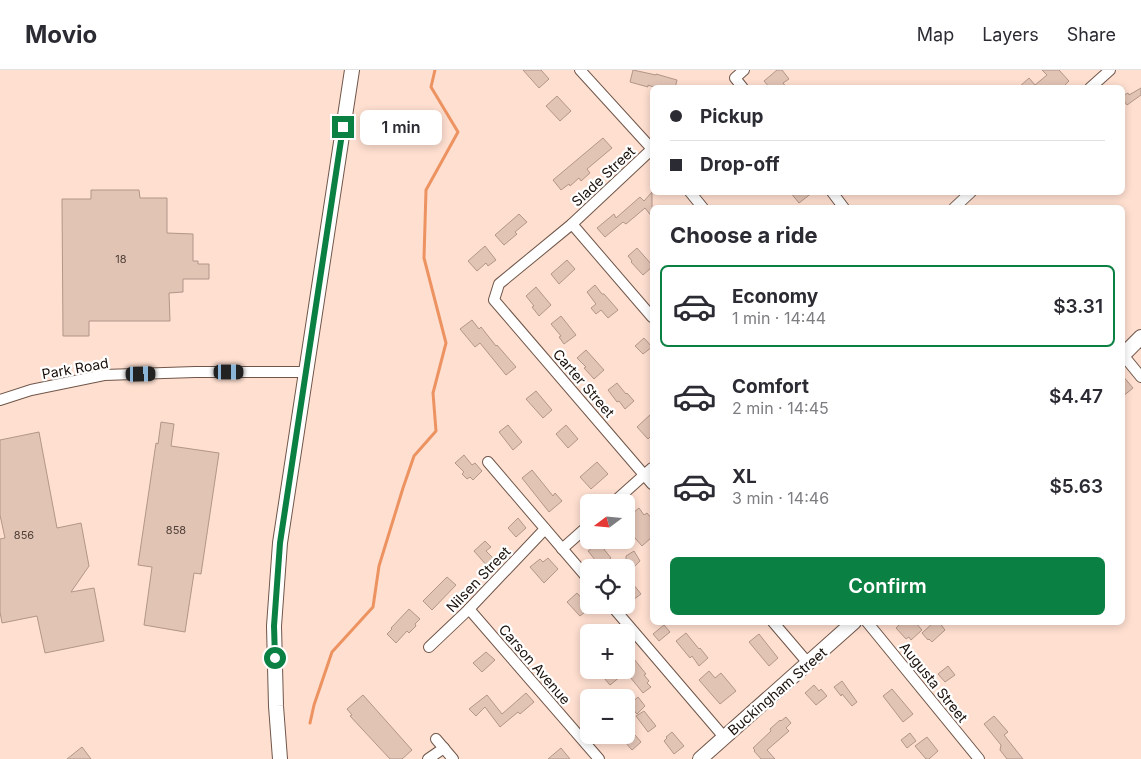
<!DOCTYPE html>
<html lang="en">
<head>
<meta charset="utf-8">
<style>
  body { margin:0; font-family:Inter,sans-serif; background:#f2f2f3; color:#2b2b33; height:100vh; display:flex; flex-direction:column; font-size:19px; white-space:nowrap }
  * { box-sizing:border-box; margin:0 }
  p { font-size:16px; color:#7c7c81 }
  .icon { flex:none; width:28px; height:28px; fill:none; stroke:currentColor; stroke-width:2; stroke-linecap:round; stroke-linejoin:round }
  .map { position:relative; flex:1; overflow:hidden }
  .drawer { position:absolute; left:650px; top:135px; width:475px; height:420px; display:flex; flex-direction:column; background:#fff; border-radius:8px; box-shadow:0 2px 8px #0003 }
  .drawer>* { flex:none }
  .banner { position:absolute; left:650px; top:15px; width:475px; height:110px; border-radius:8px; box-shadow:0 2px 8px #0003; display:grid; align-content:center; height:110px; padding:0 20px; background:#fff }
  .needle { width:32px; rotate:254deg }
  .buttons { position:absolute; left:580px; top:424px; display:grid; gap:10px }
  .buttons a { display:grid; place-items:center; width:55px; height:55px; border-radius:8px; background:#fff; box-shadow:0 2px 8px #0003; font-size:25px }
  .end { position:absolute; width:22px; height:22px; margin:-11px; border:6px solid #0b8043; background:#fff; box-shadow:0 0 0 2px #fff }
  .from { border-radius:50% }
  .bubble { position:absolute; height:35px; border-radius:8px; background:#fff; box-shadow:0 2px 8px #0003; font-size:16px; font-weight:600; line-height:35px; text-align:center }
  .car { position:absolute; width:15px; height:30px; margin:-15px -8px; border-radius:6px; box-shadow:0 0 4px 1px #0007; background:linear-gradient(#222 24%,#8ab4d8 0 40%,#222 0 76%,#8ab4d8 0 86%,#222 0) }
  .banner b { display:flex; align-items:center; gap:18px; height:48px; font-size:19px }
  .banner b+b { border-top:1px solid #e1e1e2 }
  .banner i { width:12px; height:12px; background:#2b2b33 }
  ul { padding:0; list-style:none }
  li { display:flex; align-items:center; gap:15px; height:82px; margin:0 10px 8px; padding:0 10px; border:2px solid transparent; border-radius:8px }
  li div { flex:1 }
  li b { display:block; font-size:19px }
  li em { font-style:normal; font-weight:600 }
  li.active { border-color:#0b8043 }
  li>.icon { width:45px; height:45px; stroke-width:1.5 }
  h2 { padding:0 20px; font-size:22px; line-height:60px }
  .action { display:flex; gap:10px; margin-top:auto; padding:10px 20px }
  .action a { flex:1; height:58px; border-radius:8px; background:#0b8043; color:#fff; font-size:20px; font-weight:600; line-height:58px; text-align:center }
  header { display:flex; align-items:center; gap:30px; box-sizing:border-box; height:70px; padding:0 25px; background:#fff; border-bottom:1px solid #e1e1e2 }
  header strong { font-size:24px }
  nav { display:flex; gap:28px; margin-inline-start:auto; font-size:18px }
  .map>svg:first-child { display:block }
</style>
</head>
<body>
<header>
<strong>Movio</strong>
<nav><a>Map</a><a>Layers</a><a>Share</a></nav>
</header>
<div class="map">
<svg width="1141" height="689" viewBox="0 0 1141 689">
  <rect width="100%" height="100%" fill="#fedfd0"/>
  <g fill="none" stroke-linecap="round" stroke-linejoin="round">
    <polyline stroke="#ed9361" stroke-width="3" points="310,653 314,635 332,582 373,537 379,496 403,418 414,386 436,361 433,323 446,273 424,188 426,120 458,62 431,17 435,0"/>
  </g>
  <g fill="#e2c4b5" stroke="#b29687">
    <polygon points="523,0 541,0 549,9 539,18"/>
    <polygon points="633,0 656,5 656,4 677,10 675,18 656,18 648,15 648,17 630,12"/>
    <polygon points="777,0 782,0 789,9 783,13 787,18 770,18 764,11"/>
    <polygon points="1042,0 1059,0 1069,11 1062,18 1018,18 1029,8 1035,15 1047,5"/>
    <polygon points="1141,18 1141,25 1127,35 1122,28 1122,26 1128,23 1129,25"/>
    <polygon points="557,26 571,41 560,51 546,36"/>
    <polygon points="603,68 612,78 587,99 590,103 581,111 579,108 570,116 569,114 561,120 553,110"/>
    <polygon points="91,120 139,120 140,128 167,128 167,163 193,164 193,191 198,191 198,194 209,194 209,209 183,209 183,222 169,223 170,251 89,251 89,266 63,266 62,129 91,129"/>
    <polygon points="652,122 652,147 645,138 626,154 623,152 605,167 597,158 614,144 616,148 640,127 644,131"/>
    <polygon points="790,122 813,122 799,133"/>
    <polygon points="519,144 527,152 515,162 517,164 504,175 495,165"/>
    <polygon points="485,176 496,190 488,196 486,193 477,201 468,191"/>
    <polygon points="637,178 652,195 652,197 643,205 631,192 632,191 628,186"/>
    <polygon points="567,190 575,199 559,214 551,204"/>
    <polygon points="595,215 602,224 604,224 618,240 608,248 601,240 596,244 591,238 596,234 587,222"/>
    <polygon points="536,217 551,235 539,246 532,237 534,236 526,226"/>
    <polygon points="561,246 576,265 564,274 559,267 561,266 551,254"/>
    <polygon points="472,250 479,259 481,257 496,276 497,275 516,297 506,305 480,273 475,277 460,259"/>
    <polygon points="644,268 652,277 643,284 635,276"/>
    <polygon points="586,280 604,300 594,309 584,298 586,297 577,288"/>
    <polygon points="1122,305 1133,318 1122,327"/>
    <polygon points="617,313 626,324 627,323 634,331 625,339 619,331 617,332 608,320"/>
    <polygon points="536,321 552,340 543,348 526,329"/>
    <polygon points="652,343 652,365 648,369 637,357"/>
    <polygon points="161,352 174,354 171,376 219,383 201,504 194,503 185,562 144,555 152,497 138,495 156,373 158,374"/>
    <polygon points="508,355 522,372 513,380 499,362"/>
    <polygon points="566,355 578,369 568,378 556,364"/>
    <polygon points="39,362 57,458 81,453 89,496 71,522 94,518 104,571 45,583 37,546 2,553 0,542 0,469 5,468 0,445 0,370"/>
    <polygon points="464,385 472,395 475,393 482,401 473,410 470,407 467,409 462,404 464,402 455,393"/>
    <polygon points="597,392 608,404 591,419 580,407"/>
    <polygon points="532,400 553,426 555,423 562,431 549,442 522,408"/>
    <polygon points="639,438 644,445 647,443 652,449 650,451 652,454 652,467 642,476 628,460 632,456 626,449"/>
    <polygon points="518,448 526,458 516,467 508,458"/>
    <polygon points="485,471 491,477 486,481 495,490 488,497 474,481"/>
    <polygon points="599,473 611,488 600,496 588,481"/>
    <polygon points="634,481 640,491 626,505 626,486"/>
    <polygon points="548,488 558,499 544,513 530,497 540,489 543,492"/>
    <polygon points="626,505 641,524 630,532 626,527"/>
    <polygon points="447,507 456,515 432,540 423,531"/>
    <polygon points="577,523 590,538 580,546 567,532"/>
    <polygon points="409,539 420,549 415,554 416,556 409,563 407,561 396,573 387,564 392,559 391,558"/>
    <polygon points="902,552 915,552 922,560 911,570 909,567 906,569 896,558"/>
    <polygon points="934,552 939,552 945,560 932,572 929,569 928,570 922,563"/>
    <polygon points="664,555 670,562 659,571 653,564"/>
    <polygon points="686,563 699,579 700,578 708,588 699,596 692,586 690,588 676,571"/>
    <polygon points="759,564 778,588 769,596 749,572"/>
    <polygon points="626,579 646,604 644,605 649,611 647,613 651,617 643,623 626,602 610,615 604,608 615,600 626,600"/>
    <polygon points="486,582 495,590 482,602 473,593"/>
    <polygon points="948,596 955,605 945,612 938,604"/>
    <polygon points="709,601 715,608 721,603 736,621 720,634 699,610"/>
    <polygon points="842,611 857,632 852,636 842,624 841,626 834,617"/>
    <polygon points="814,615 819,621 821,619 827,626 816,635 805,623"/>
    <polygon points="892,619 913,644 903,652 883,626"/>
    <polygon points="526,623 534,632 520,644 518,642 500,657 485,637 476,646 469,639 487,625 502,644"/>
    <polygon points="363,625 412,680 402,689 390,689 350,646 352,645 347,639"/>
    <polygon points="638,627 645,636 637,644 629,635"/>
    <polygon points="644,641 656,656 648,662 636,646"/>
    <polygon points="994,646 1008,662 1004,665 1023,689 1007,689 1000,680 1001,675 984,654"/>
    <polygon points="786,647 791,653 786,658 789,661 767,680 775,689 761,689 754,681 755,680 753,678 771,661 770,659 780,650 781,651"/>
    <polygon points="672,662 684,676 674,684 664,671 667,668 666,667"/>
    <polygon points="910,663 916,671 907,678 901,670"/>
    <polygon points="635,665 641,672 632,680 626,673"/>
    <polygon points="927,667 938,681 929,689 926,689 915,676"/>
    <polygon points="82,677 91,689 67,689"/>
    <polygon points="561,678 570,689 548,689"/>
  </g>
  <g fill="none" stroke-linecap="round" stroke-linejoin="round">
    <g stroke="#705649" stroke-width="12">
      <g id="minor">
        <polyline points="580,0 652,79"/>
        <polyline points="743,18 735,8 744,0"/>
        <polyline points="1090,18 1110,0"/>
        <polyline points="652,79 572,154 499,214 494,230 652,414"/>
        <polyline points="690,122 703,138"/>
        <polyline points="832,122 844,138"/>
        <polyline points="954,138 971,122"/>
        <polyline points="572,154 652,247"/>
        <polyline points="1123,285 1141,307"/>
        <polyline points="0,330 31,320 104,305 195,302 307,302"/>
        <polyline points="488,392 589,510"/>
        <polyline points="614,432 652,398"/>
        <polyline points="562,479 589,455"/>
        <polyline points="611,535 724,667"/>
        <polyline points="469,539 599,689"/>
        <polyline points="773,552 808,593"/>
        <polyline points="867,552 979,689"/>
        <polyline points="429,577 469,539 545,459"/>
        <polyline points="436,669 453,689"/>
        <polyline points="428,689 444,678"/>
      </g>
    </g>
    <g stroke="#705649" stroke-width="16">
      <g id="secondary">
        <polyline points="1122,286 1141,267"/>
        <polyline points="280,689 276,636 274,556 280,473 352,0"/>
        <polyline points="700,689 854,552"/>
      </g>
    </g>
    <use href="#minor" stroke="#fff" stroke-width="10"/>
    <use href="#secondary" stroke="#fff" stroke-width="14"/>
  </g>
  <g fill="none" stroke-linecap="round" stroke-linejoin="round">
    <polyline stroke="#0b8043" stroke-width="6" points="275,588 274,556 280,473 343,57"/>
  </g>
  <g text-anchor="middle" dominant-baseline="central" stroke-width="4.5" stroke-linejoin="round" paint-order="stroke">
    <g font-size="11" fill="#4c3d35">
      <text x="121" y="189">18</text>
      <text x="176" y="460">858</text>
      <text x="24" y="465">856</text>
    </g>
    <g font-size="14" fill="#1a100a" stroke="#fff">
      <text transform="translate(603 106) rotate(-43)">Slade Street</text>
      <text transform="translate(75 298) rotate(-10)">Park Road</text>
      <text transform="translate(584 313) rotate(49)">Carter Street</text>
      <text transform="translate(478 509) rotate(-46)">Nilsen Street</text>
      <text transform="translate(535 594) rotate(49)">Carson Avenue</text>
      <text transform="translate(934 612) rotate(51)">Augusta Street</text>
      <text transform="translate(777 621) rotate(-41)">Buckingham Street</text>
    </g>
  </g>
</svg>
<div class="buttons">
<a><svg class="needle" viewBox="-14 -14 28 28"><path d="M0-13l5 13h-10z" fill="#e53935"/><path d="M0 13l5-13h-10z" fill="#7c7c81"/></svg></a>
<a><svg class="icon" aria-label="locate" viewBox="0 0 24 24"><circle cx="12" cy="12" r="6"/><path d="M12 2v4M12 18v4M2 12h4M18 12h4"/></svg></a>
<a>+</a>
<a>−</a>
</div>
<i class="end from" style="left:275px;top:588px"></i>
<i class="end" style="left:343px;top:57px"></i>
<div class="bubble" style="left:360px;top:40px;width:82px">1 min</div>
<i class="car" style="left:229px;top:302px;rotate:90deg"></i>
<i class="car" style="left:141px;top:304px;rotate:89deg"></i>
<div class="banner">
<b><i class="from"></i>Pickup</b>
<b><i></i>Drop-off</b>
</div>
<section class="drawer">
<h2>Choose a ride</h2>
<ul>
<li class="active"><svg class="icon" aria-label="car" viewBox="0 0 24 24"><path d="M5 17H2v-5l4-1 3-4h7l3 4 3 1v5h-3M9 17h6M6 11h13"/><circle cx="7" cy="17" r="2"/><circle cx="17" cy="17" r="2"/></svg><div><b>Economy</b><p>1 min · 14:44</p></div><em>$3.31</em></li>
<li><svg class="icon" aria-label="car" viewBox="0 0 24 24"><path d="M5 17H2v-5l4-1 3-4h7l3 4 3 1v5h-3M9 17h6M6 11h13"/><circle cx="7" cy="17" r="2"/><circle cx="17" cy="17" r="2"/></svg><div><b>Comfort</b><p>2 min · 14:45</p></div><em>$4.47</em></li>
<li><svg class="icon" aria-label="car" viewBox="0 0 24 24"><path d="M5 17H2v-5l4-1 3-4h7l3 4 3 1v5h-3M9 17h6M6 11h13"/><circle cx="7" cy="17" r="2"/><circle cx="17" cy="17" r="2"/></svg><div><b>XL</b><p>3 min · 14:46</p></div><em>$5.63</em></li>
</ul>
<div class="action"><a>Confirm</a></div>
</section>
</div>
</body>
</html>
